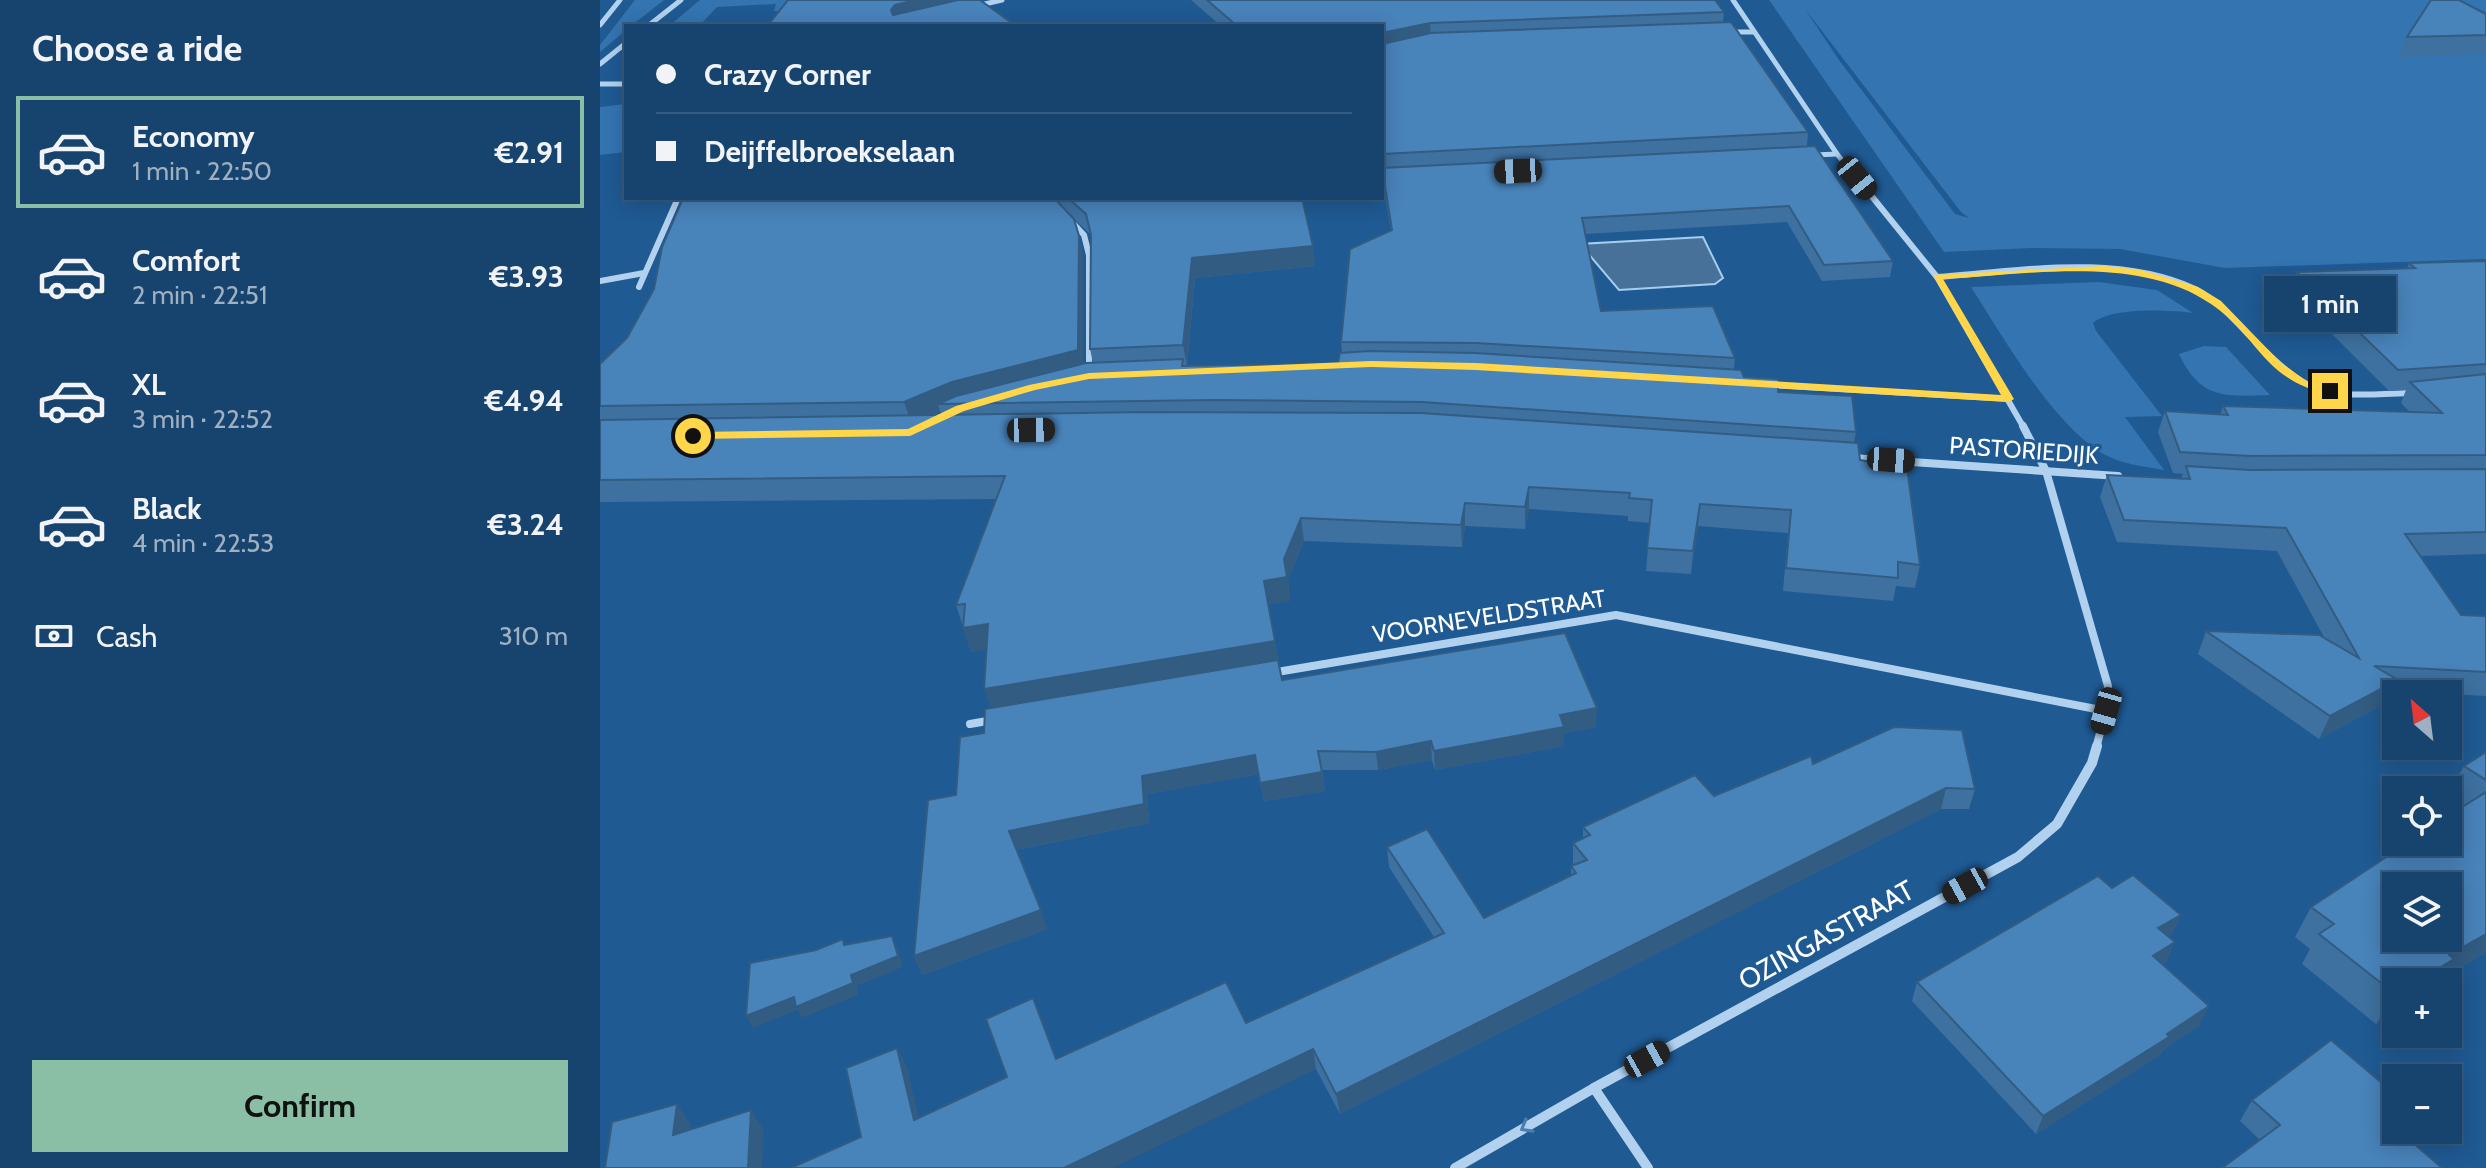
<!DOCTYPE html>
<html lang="en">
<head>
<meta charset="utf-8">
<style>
  body { margin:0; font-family:Cabin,sans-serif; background:#204b73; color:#f1f3f6; height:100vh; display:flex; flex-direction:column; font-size:30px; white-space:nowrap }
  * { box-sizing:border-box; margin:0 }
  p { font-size:26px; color:#9eb0c2 }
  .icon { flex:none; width:44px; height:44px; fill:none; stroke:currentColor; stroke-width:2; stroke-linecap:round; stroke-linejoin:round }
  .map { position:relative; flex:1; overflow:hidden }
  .panel { display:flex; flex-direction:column; background:#17446e; width:600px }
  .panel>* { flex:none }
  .banner { position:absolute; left:24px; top:24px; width:760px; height:176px; border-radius:0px; box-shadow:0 4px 20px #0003,0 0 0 2px #365c81; display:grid; align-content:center; height:176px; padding:0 32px; background:#17446e }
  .needle { width:52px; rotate:332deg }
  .controls { position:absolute; left:1782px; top:680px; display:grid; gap:16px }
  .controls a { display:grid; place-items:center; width:80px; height:80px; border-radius:0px; background:#17446e; box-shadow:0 4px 20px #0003,0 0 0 2px #365c81; font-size:40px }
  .end { position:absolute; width:36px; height:36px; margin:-18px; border:10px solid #ffd54a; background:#111; box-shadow:0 0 0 4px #111 }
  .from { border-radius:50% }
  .bubble { position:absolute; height:56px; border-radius:0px; background:#17446e; box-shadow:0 4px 20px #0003,0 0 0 2px #365c81; font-size:26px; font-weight:800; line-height:56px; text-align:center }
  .car { position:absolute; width:24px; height:48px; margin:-24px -12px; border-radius:10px; box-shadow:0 0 6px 2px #0007; background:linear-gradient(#222 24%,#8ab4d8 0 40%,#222 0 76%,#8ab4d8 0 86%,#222 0) }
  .banner b { display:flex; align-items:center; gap:28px; height:76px; font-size:30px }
  .banner b+b { border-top:2px solid #365c81 }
  .banner i { width:20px; height:20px; background:#f1f3f6 }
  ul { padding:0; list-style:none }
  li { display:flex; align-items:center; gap:24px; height:112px; margin:0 16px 12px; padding:0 16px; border:4px solid transparent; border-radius:0px }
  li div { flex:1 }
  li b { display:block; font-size:30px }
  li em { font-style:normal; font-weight:800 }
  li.selected { border-color:#8abfa5 }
  li>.icon { width:72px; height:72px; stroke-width:1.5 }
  h2 { padding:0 32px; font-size:36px; line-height:96px }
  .pay { display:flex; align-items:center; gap:20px; height:88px; padding:0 32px; font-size:30px }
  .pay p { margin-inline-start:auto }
  .primary-button { display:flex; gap:16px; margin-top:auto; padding:16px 32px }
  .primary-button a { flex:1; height:92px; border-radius:0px; background:#8abfa5; color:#111; font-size:32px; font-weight:800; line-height:92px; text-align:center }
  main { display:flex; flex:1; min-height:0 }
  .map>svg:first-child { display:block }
</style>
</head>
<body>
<main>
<section class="panel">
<h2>Choose a ride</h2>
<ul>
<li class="selected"><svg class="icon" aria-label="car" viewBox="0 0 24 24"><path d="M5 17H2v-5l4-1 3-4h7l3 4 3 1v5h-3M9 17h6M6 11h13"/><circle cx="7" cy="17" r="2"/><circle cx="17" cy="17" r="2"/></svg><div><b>Economy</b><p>1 min · 22:50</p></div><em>€2.91</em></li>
<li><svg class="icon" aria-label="car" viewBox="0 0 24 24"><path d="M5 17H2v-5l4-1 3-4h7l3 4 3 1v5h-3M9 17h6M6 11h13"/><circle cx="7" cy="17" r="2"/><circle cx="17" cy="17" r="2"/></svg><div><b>Comfort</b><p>2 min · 22:51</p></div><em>€3.93</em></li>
<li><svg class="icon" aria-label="car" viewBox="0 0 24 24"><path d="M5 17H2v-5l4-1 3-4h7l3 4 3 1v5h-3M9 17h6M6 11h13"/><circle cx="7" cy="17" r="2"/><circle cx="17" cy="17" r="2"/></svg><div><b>XL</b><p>3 min · 22:52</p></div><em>€4.94</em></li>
<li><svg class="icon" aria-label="car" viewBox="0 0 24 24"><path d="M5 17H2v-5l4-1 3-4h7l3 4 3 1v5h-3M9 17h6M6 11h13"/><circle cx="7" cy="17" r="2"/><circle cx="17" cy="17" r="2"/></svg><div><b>Black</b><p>4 min · 22:53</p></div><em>€3.24</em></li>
</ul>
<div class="pay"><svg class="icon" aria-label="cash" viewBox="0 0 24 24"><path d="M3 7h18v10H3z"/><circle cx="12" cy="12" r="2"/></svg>Cash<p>310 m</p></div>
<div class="primary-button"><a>Confirm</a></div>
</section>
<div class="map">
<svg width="1886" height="1168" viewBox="0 0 1886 1168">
  <rect width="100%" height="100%" fill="#1f5a93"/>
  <g fill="#3374b1" fill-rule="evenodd">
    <polygon points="35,0 64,0 31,26 26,26 26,30 0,52 0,45"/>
    <polygon points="100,0 199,0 190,11 174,11 176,4 117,7 99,26 69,26"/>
    <path d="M 1169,0 L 1886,0 L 1886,259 L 1625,268 L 1520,249 L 1432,248 L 1344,252 ZM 1205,9 L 1361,212 L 1369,218 L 1355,214 L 1239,60 Z"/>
    <polygon points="26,104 26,152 0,155 0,107"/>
    <path d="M 1499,282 L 1557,290 L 1593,313 C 1569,310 1512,307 1493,323 L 1496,331 L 1562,416 L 1525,417 L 1564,470 C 1542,466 1519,464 1500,452 C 1450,420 1403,337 1371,287 Z"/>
    <path d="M 1604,346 L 1626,347 L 1670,395 C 1626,396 1601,401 1579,354 Z"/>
  </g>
  <polygon fill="#487199" stroke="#a5cdef" stroke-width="2" points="1103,237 1123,278 1115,284 1019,290 980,244"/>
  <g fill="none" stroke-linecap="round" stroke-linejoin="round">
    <g stroke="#b1d1ee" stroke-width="5">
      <polyline points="1133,0 1237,154 1262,185"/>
      <polyline points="376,6 402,0"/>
      <polyline points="0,25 20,0"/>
      <polyline points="48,26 81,0"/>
      <polyline points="1131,32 1154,32"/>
      <polyline points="0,64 26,43"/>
      <polyline points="0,84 26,84"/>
      <polyline points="1214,155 1237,154"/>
    </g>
    <g stroke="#b1d1ee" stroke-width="6">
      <polyline points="1261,183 1337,277"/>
      <polyline points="469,219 484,235 489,255 489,371"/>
      <polyline points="0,281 44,273"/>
      <polyline points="39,287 78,198"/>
      <polyline points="1169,385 1409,399"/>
      <path d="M 1424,428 L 1337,277 C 1420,271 1517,253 1595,289 C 1615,299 1631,316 1646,332 C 1712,399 1719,397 1812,393"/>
    </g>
    <g stroke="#b1d1ee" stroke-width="8">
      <polyline points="1423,426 1446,471 1508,686 1506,711 1496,748"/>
      <polyline points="1252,458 1518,476"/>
      <polyline points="671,673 1016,615 1506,711"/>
      <polyline points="370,724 393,720"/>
    </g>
    <g stroke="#b1d1ee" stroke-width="10">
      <polyline points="994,1088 1048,1168"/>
      <polyline points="855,1168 994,1088 1418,857 1457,824 1492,763 1497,746"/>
    </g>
  </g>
  <g fill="#3e71a0" fill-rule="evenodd">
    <path d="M 591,0 L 1115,0 L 1124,12 L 1123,23 L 1208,132 L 1207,146 L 1293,261 L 1290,277 L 1222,281 L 1187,222 L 985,234 L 1001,311 L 1135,358 L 1134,369 L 1144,377 L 1178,392 L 1256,432 L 1254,443 L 1260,460 L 1320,565 L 1315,588 L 1296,586 L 1293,601 L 1183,591 L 1188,533 L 1098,526 L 1091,574 L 1046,571 L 1050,523 L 1028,521 L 1028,516 L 929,509 L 925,529 L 865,526 L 862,547 L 704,541 L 688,580 L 690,601 L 668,604 L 682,680 L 996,727 L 964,733 L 964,746 L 835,770 L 832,760 L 778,770 L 722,770 L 725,791 L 664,801 L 658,774 L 547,794 L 549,823 L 416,850 L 447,929 L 322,975 L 314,956 L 356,795 L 384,733 L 391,708 L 386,649 L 371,652 L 356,605 L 396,499 L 0,502 L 0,364 L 27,338 L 54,289 L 83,198 L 702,198 L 715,266 L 595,278 L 587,366 L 738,363 L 742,353 L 741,342 L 791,231 L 782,178 L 782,26 L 621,26 ZM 474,219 L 490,234 L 491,238 L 490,349 L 493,363 L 483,364 L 483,256 ZM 340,411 L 342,415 L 331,415 Z"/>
    <polygon points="1886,14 1886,54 1799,57 1807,37"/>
    <polygon points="1886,261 1886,554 1820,556 1861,615 1886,616 1886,696 1792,691 1786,703 1719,739 1598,654 1606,631 1725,639 1677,551 1517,542 1500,497 1507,475 1581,478 1583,474 1573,473 1558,432 1565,411 1620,415 1623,406 1810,412 1801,403 1806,390 1789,391 1690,292 1697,272 1807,269 1809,263"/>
    <polygon points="1886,752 1886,952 1841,979 1796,982 1796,1012 1776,1024 1702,964 1710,949 1695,937 1711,907 1863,807 1848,797 1848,794 1864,766"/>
    <polygon points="1213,764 1375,789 1369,809 1341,809 740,1114 716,1069 261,1137 297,1048 307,1068 318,1118 456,1059 646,1023 834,937 789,867 787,847 884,918 971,876 971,866 974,865 973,864 973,843 983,839 983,827 1114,796"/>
    <polygon points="1512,888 1581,915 1572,934 1568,936 1567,961 1562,964 1600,1025 1563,1050 1560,1055 1436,1134 1312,1001 1317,982"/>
    <polygon points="1652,1100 1796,1130 1805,1130 1803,1134 1660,1140 1640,1121"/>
  </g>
  <g fill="#325c82">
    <polygon points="316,0 366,0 296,25 291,10 295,5"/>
    <polygon points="830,23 831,39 782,49 782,33"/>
    <polygon points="479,236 483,256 483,371 338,404 340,411 311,423 304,402"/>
    <polygon points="713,246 715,266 595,278 587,366 583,345 592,258"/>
    <polygon points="929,487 929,509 925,529 925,507"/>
    <polygon points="865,503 865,526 862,547 861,525"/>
    <polygon points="1100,504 1098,526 1091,574 1093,551"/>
    <polygon points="701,518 704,541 688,580 690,601 668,604 664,581 684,559"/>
    <polygon points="388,624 395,648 371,652 363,628"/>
    <polygon points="675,641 679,665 392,713 384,689"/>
    <polygon points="1798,680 1786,703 1719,739 1730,716"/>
    <polygon points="997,708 996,727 964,733 964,746 835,770 834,751 960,715"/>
    <polygon points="831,741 832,760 778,770 776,752"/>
    <polygon points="655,755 658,774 547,794 549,823 415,850 409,831 542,776"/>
    <polygon points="722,772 725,791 664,801 660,783"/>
    <polygon points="1346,788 1341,809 740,1114 736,1094"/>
    <polygon points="441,910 447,929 322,975 314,956"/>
    <polygon points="1581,915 1572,934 1550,947 1558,928"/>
    <polygon points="1886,934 1886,952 1841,979 1839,982 1816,982 1849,955"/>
    <polygon points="292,936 297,947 303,967 257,986 258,995 202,1018 197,1010 153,1028 146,1016 251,975"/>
    <polygon points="1575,942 1567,961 1545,975 1553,956"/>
    <polygon points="1795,994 1796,994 1796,1012 1776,1024"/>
    <polygon points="1609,1006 1600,1025 1563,1050 1560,1055 1436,1134 1443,1116"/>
    <polygon points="297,1048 307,1068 324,1140 314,1120"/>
    <polygon points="713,1049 716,1069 513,1168 464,1168"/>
    <polygon points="77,1104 91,1124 87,1154 73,1135"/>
    <polygon points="151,1110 164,1130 162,1168 148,1168"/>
  </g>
  <g fill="#4883ba" stroke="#325c82" stroke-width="2" fill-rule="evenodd">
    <polygon points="188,0 316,0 295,5 291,10 293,15 358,0 380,0 416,26 167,26"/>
    <polygon points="607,0 1115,0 1124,12 830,23 782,33 782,26 637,26"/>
    <polygon points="1831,0 1859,0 1886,14 1886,35 1807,37"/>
    <polygon points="1131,22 1208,132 782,154 782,44 831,33"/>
    <polygon points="1215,146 1293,261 1224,265 1189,206 982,218 1001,311 1113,306 1135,358 876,343 741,342 750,249 792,230 782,168"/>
    <polygon points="83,198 454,198 474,219 479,236 478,350 352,382 304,402 0,406 0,364 27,338 54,289 62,247"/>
    <polygon points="468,198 702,198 713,246 592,258 583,345 490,349 491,235 486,214"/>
    <polygon points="1886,261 1886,364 1798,370 1697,272 1815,268 1809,263"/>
    <polygon points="769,351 875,353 1141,370 1144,377 1178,379 1178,392 1252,396 1256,432 822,402 614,400 338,404 356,396 486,363 583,359 582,366 738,363 740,353"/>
    <polygon points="1886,374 1886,455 1650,456 1580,452 1565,411 1628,415 1623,406 1842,413 1810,382"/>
    <polygon points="544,412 821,413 1258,443 1260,460 1307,468 1320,565 1298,562 1298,578 1186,568 1191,510 1100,504 1093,551 1047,548 1052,500 1029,498 1030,493 929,487 925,507 865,503 861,525 701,518 684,559 687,577 664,581 675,641 384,689 388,624 363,628 365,604 356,605 405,476 0,480 0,420"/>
    <polygon points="1586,466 1650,470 1886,469 1886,532 1805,534 1861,615 1886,616 1886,672 1774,666 1798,680 1730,716 1606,631 1719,635 1759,658 1686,528 1524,520 1507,475 1590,479"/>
    <polygon points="965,633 997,708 960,715 964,727 834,751 831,741 776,752 718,751 722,772 660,783 655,755 542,776 544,804 409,831 441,910 314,956 328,800 356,795 360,737 384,733 385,709 678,660 682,680"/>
    <polygon points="1294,727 1362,730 1375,789 1346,788 736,1094 713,1049 464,1168 191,1168 261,1137 246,1068 297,1048 314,1120 407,1077 386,1019 433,998 456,1059 626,982 646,1023 844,933 787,847 827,829 884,918 976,873 971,866 987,860 973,843 990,835 983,827 1095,775 1114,796 1211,756 1213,764"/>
    <polygon points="1886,752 1886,780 1864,766"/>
    <path d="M 1886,792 L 1886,934 L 1849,955 L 1854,959 L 1816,982 L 1796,982 L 1796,994 L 1795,994 L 1719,934 L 1734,924 L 1711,907 L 1809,842 L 1848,842 L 1848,816 ZM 1796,886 L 1848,886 L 1848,938 L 1796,938 Z"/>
    <polygon points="1533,875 1581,915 1558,928 1575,942 1553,956 1609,1006 1567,1034 1569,1037 1443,1116 1317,982 1498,876 1512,888"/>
    <polygon points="292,936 298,956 251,975 253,983 196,1007 194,997 146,1016 150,963 216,950 243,939 244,945"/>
    <polygon points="1731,1040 1796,1095 1796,1130 1798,1130 1842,1168 1622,1168 1680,1125 1652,1100"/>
    <polygon points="77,1104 73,1135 151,1110 148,1168 5,1168 12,1122"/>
  </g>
  <defs><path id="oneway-chevron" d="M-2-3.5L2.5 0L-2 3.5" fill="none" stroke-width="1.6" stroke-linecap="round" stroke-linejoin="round" transform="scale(2)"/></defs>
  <use stroke="#4b7eae" href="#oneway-chevron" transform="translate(926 1127) rotate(150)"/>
  <path fill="#ffd54a" d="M 1504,266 L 1541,270 L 1598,287 L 1621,301 L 1680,362 L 1709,383 L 1735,391 L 1730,394 C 1663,381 1659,336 1611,304 C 1539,254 1426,275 1343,279 L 1414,399 L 1409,402 L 876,370 L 771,367 L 489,379 L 435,390 L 364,411 L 310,436 L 93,439 L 87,436 L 93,432 L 308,429 L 356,406 L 429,385 L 489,373 L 771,361 L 876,363 L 1401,395 L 1333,275 Z"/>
  <g text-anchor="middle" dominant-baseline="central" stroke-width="6" stroke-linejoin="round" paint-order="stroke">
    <g font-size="24" fill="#fff" stroke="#1f5a93">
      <text transform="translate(1424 450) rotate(4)">PASTORIEDIJK</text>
      <text transform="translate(889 616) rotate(-9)">VOORNEVELDSTRAAT</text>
    </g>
    <g font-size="28" fill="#fff" stroke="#1f5a93">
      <text transform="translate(1226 935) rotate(-29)">OZINGASTRAAT</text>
    </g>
  </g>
</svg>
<div class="controls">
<a><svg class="needle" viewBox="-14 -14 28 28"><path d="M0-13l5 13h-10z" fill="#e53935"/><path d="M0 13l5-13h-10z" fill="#9eb0c2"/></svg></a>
<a><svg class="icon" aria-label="locate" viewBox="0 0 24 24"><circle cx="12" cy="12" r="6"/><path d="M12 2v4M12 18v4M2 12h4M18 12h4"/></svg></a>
<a><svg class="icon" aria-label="layers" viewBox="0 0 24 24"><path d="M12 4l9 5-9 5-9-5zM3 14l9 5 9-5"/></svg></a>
<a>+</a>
<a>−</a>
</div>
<i class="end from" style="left:93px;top:436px"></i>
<i class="end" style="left:1730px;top:391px"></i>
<div class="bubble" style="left:1664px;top:276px;width:132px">1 min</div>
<i class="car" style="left:918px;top:171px;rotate:267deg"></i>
<i class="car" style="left:1257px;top:178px;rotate:141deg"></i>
<i class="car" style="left:431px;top:430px;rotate:89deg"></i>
<i class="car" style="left:1291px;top:460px;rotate:94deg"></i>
<i class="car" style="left:1506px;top:711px;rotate:196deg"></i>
<i class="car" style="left:1365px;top:886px;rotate:241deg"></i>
<i class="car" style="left:1047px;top:1059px;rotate:61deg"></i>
<div class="banner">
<b><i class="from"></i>Crazy Corner</b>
<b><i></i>Deijffelbroekselaan</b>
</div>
</div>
</main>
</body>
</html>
